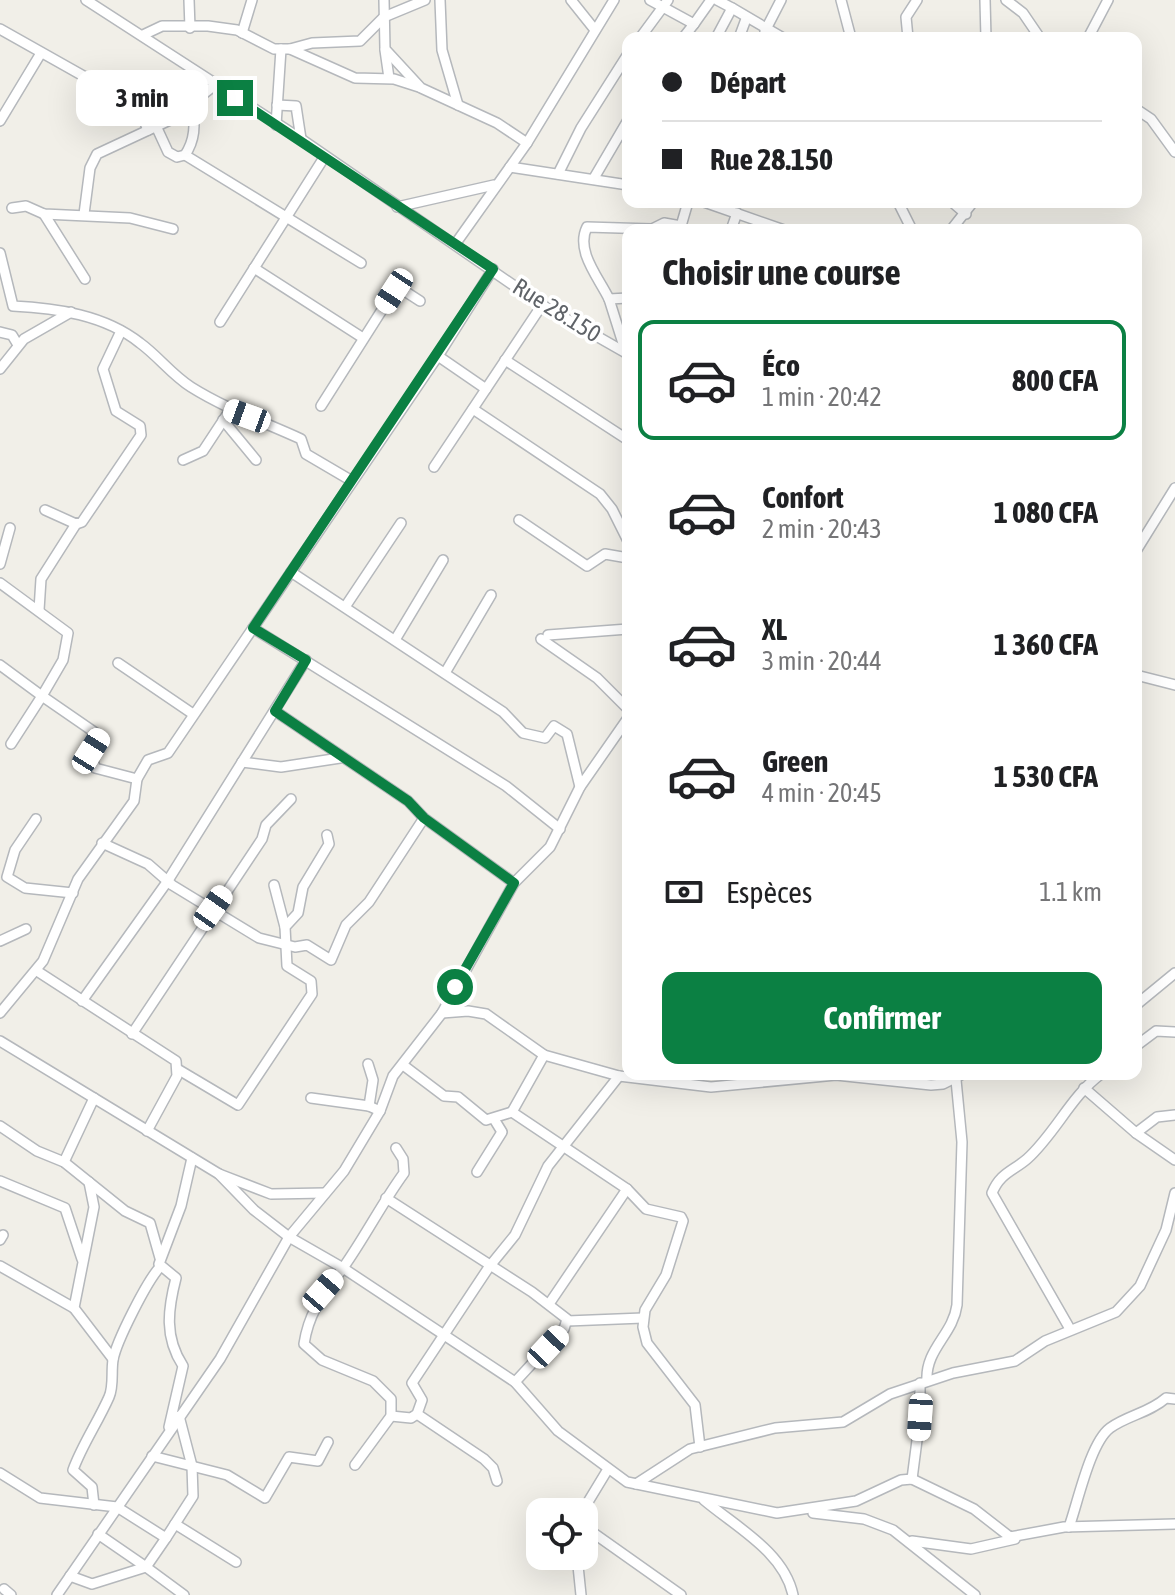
<!DOCTYPE html>
<html lang="fr">
<head>
<meta charset="utf-8">
<style>
  body { margin:0; font-family:"Asap Condensed",sans-serif; background:#f6f6f6; color:#202124; height:100vh; display:flex; flex-direction:column; font-size:30px; white-space:nowrap }
  * { box-sizing:border-box; margin:0 }
  p { font-size:26px; color:#757577 }
  .icon { flex:none; width:44px; height:44px; fill:none; stroke:currentColor; stroke-width:2; stroke-linecap:round; stroke-linejoin:round }
  .map { position:relative; flex:1; overflow:hidden }
  .panel { position:absolute; left:622px; top:224px; width:520px; height:856px; display:flex; flex-direction:column; background:#fff; border-radius:16px; box-shadow:0 8px 32px #0002 }
  .panel>* { flex:none }
  .hud { position:absolute; left:622px; top:32px; width:520px; height:176px; border-radius:16px; box-shadow:0 8px 32px #0002; display:grid; align-content:center; height:176px; padding:0 40px; background:#fff }
  .tools { position:absolute; left:526px; top:1498px; display:grid; gap:16px }
  .tools a { display:grid; place-items:center; width:72px; height:72px; border-radius:16px; background:#fff; box-shadow:0 8px 32px #0002; font-size:40px }
  .end { position:absolute; width:36px; height:36px; margin:-18px; border:10px solid #0b8043; background:#fff; box-shadow:0 0 0 4px #fff }
  .from { border-radius:50% }
  .bubble { position:absolute; height:56px; border-radius:16px; background:#fff; box-shadow:0 8px 32px #0002; font-size:26px; font-weight:700; line-height:56px; text-align:center }
  .car { position:absolute; width:24px; height:48px; margin:-24px -12px; border-radius:10px; box-shadow:0 0 6px 2px #0007; background:linear-gradient(#fff 24%,#345 0 40%,#fff 0 76%,#345 0 86%,#fff 0) }
  .hud b { display:flex; align-items:center; gap:28px; height:76px; font-size:30px }
  .hud b+b { border-top:2px solid #e0e0e0 }
  .hud i { width:20px; height:20px; background:#202124 }
  ul { padding:0; list-style:none }
  li { display:flex; align-items:center; gap:24px; height:120px; margin:0 16px 12px; padding:0 24px; border:4px solid transparent; border-radius:16px }
  li div { flex:1 }
  li b { display:block; font-size:30px }
  li em { font-style:normal; font-weight:700 }
  li.active { border-color:#0b8043 }
  li>.icon { width:72px; height:72px; stroke-width:1.5 }
  h2 { padding:0 40px; font-size:36px; line-height:96px }
  .pay { display:flex; align-items:center; gap:20px; height:88px; padding:0 40px; font-size:30px }
  .pay p { margin-inline-start:auto }
  .primary-button { display:flex; gap:16px; margin-top:auto; padding:16px 40px }
  .primary-button a { flex:1; height:92px; border-radius:16px; background:#0b8043; color:#fff; font-size:32px; font-weight:700; line-height:92px; text-align:center }
  .map>svg:first-child { display:block }
</style>
</head>
<body>
<div class="map">
<svg width="1175" height="1595" viewBox="0 0 1175 1595">
  <rect width="100%" height="100%" fill="#f1efe8"/>
  <g fill="none" stroke-linecap="round" stroke-linejoin="round">
    <g stroke="#b5b8bc" stroke-width="12">
      <g id="minor">
        <polyline points="86,0 301,139 542,305 628,354"/>
        <polyline points="189,0 190,28"/>
        <polyline points="384,0 385,49 421,88 497,123 527,143"/>
        <polyline points="440,0 442,50 458,105"/>
        <polyline points="571,0 595,30"/>
        <polyline points="650,0 694,24 683,38"/>
        <polyline points="841,0 851,38"/>
        <polyline points="985,0 986,38"/>
        <polyline points="1006,0 1023,13 1040,38"/>
        <polyline points="732,8 783,38"/>
        <polyline points="694,24 711,0"/>
        <polyline points="0,29 87,78 105,107 140,111 148,130"/>
        <polyline points="765,31 781,0"/>
        <polyline points="242,33 252,0"/>
        <polyline points="143,35 162,26 208,26 237,30 274,49 290,49 312,43 360,41 384,17 425,0"/>
        <polyline points="640,38 668,0"/>
        <polyline points="716,38 732,8 717,0"/>
        <polyline points="739,38 746,19"/>
        <polyline points="908,38 906,17 917,0"/>
        <polyline points="1088,38 1108,0"/>
        <polyline points="290,49 355,78 394,79 419,87"/>
        <polyline points="385,50 389,78"/>
        <polyline points="277,105 296,106 301,139"/>
        <polyline points="1136,109 1151,119 1175,152"/>
        <polyline points="0,121 41,53"/>
        <polyline points="276,125 281,49"/>
        <path d="M 156,126 L 168,152 L 177,157 L 185,155 C 195,140 196,123 191,106"/>
        <polyline points="185,155 361,263"/>
        <polyline points="510,167 628,185"/>
        <polyline points="558,174 581,128 628,54"/>
        <polyline points="594,178 628,120"/>
        <polyline points="704,202 784,230"/>
        <polyline points="898,202 912,230"/>
        <polyline points="952,202 966,214"/>
        <polyline points="397,207 494,185"/>
        <polyline points="12,208 26,206 44,214 130,218 173,229"/>
        <polyline points="44,214 85,279"/>
        <polyline points="84,214 90,168 97,154 170,120 215,85"/>
        <polyline points="731,230 737,213"/>
        <polyline points="951,230 973,202"/>
        <polyline points="456,243 527,143 614,0"/>
        <path d="M 0,253 L 13,306 C 56,308 105,315 140,343 C 158,356 172,375 191,387 C 226,409 264,422 301,439 L 306,454 L 352,481"/>
        <polyline points="254,268 363,338"/>
        <path d="M 609,299 C 599,278 575,251 587,227 L 652,229 L 664,223 L 681,226 L 688,202"/>
        <polyline points="220,322 325,156"/>
        <polyline points="0,332 12,335 18,345"/>
        <polyline points="626,353 609,299 628,298"/>
        <polyline points="438,356 486,389"/>
        <polyline points="505,360 628,440"/>
        <polyline points="0,369 24,339 71,312"/>
        <polyline points="321,406 394,291 403,290 420,301"/>
        <polyline points="473,409 600,494 612,509 628,541"/>
        <polyline points="223,420 256,460"/>
        <polyline points="183,460 203,451 230,410"/>
        <polyline points="434,467 542,305"/>
        <polyline points="45,510 76,524 82,522 141,435 140,426 116,411 103,369 121,331"/>
        <polyline points="519,520 587,566 605,554 628,558"/>
        <polyline points="1136,551 1175,488"/>
        <polyline points="0,564 10,528"/>
        <polyline points="291,572 503,712 523,733 545,738 554,726 567,734 580,787"/>
        <polyline points="0,583 68,633 63,660 42,696 0,665"/>
        <polyline points="345,607 401,523"/>
        <polyline points="39,610 41,579 76,524"/>
        <polyline points="253,628 506,786 560,829"/>
        <polyline points="548,635 628,629"/>
        <polyline points="541,639 597,678 628,709"/>
        <polyline points="395,640 443,560"/>
        <polyline points="118,663 193,714"/>
        <polyline points="445,673 491,595"/>
        <polyline points="1136,675 1175,685"/>
        <polyline points="275,711 408,801 424,818 514,883"/>
        <polyline points="11,744 42,696 100,736 91,751 95,768 137,779"/>
        <polyline points="242,762 281,767 340,758"/>
        <polyline points="36,819 15,850 7,877 25,888 73,893"/>
        <polyline points="102,843 148,864 172,885 259,938 295,947 307,945 331,960 346,925 369,902 424,818"/>
        <polyline points="274,885 285,927"/>
        <polyline points="0,941 26,929"/>
        <polyline points="37,971 176,1061 177,1076 147,1131"/>
        <polyline points="82,1001 167,882 306,660"/>
        <polyline points="1136,1005 1175,973"/>
        <polyline points="0,1013 43,961 78,879 134,801 137,779 148,760 168,753 438,356 493,269"/>
        <polyline points="442,1013 468,1011 486,1014 544,1055 619,1076 711,1087 836,1075 931,1085 943,1084 963,1074"/>
        <polyline points="132,1034 262,839 266,825 291,799"/>
        <polyline points="0,1041 219,1174 254,1210 289,1237 343,1268 515,1382 558,1431 627,1482 777,1513 856,1501 901,1480 912,1479 974,1509 1010,1537 1064,1527 1175,1524"/>
        <polyline points="1136,1046 1156,1031 1175,1032"/>
        <polyline points="368,1064 373,1080 369,1106"/>
        <polyline points="403,1065 444,1096 458,1097 486,1120 512,1112 627,1189 646,1209 681,1217 683,1221 666,1275 645,1310 643,1327 647,1343 695,1405 700,1447"/>
        <polyline points="179,1070 238,1105 312,994 311,981 287,966 285,927 298,913 303,887 329,844 327,835"/>
        <polyline points="1084,1088 1136,1133 1175,1160"/>
        <polyline points="311,1098 369,1106 380,1111"/>
        <polyline points="512,1112 544,1055"/>
        <polyline points="0,1126 37,1151 64,1162 125,1211 150,1223 160,1258"/>
        <polyline points="1136,1133 1157,1117 1175,1115"/>
        <polyline points="64,1162 94,1098"/>
        <polyline points="477,1172 502,1132 494,1119"/>
        <polyline points="219,1174 271,1194 325,1193"/>
        <polyline points="0,1181 65,1208 82,1259"/>
        <polyline points="89,1182 94,1207 74,1308 113,1359"/>
        <polyline points="386,1198 532,1292 567,1319 564,1329 515,1382"/>
        <polyline points="0,1240 3,1235"/>
        <polyline points="0,1266 74,1308"/>
        <polyline points="549,1304 627,1189"/>
        <polyline points="567,1321 643,1318"/>
        <path d="M 1070,1329 L 992,1193 C 1000,1173 1013,1171 1027,1159 C 1055,1134 1071,1096 1101,1074"/>
        <path d="M 927,1381 C 925,1349 953,1335 957,1305 L 962,1142 L 956,1080"/>
        <polyline points="417,1414 484,1459 493,1468 497,1481"/>
        <polyline points="391,1416 411,1418 417,1414 422,1400 412,1383 489,1267 515,1235 548,1166 619,1076"/>
        <path d="M 169,1427 L 183,1366 C 164,1337 168,1309 176,1278 L 159,1264 L 181,1206 L 192,1158"/>
        <polyline points="152,1456 227,1475 265,1498 289,1457 318,1461 328,1442"/>
        <path d="M 355,1465 L 391,1416 L 391,1399 L 373,1381 L 322,1360 L 304,1344 C 309,1311 324,1294 343,1268 C 365,1237 382,1203 404,1173 L 403,1159 L 396,1148"/>
        <polyline points="608,1469 588,1502 585,1527 681,1595"/>
        <polyline points="0,1473 40,1498 117,1507 166,1538 175,1524 236,1562"/>
        <polyline points="912,1479 920,1417 920,1383"/>
        <polyline points="636,1484 690,1449 775,1428 843,1422 890,1394 953,1373 1015,1361 1045,1341 1116,1312 1140,1286 1166,1230 1175,1193"/>
        <path d="M 704,1500 C 736,1527 784,1552 793,1595"/>
        <path d="M 94,1505 L 92,1487 L 73,1470 C 82,1445 98,1422 109,1397 C 114,1386 111,1372 113,1360 C 116,1342 147,1281 160,1267"/>
        <polyline points="813,1513 864,1519 893,1530 975,1595"/>
        <polyline points="175,1524 193,1496 192,1466 179,1416"/>
        <path d="M 1069,1527 C 1078,1502 1090,1443 1110,1428 C 1128,1415 1149,1413 1166,1398 L 1175,1399"/>
        <polyline points="98,1534 146,1567 166,1538"/>
        <polyline points="912,1541 971,1549 1015,1539"/>
        <polyline points="577,1556 581,1595"/>
        <polyline points="70,1576 92,1584 146,1567 184,1595"/>
        <polyline points="4,1589 11,1595"/>
        <polyline points="57,1595 220,1359 289,1237 344,1171 380,1111 393,1076 442,1013 514,883 550,847 580,787 628,718"/>
      </g>
    </g>
    <use href="#minor" stroke="#fff" stroke-width="9"/>
  </g>
  <g fill="none" stroke-linecap="round" stroke-linejoin="round">
    <polyline stroke="#0b8043" stroke-width="10" points="235,98 493,269 253,628 306,660 275,711 408,801 424,818 514,883 455,987"/>
  </g>
  <g text-anchor="middle" dominant-baseline="central" stroke-width="7" stroke-linejoin="round" paint-order="stroke">
    <g font-size="24" fill="#5f6368" stroke="#fff">
      <text transform="translate(557 310) rotate(32)">Rue 28.150</text>
    </g>
  </g>
</svg>
<div class="tools">
<a><svg class="icon" aria-label="locate" viewBox="0 0 24 24"><circle cx="12" cy="12" r="6"/><path d="M12 2v4M12 18v4M2 12h4M18 12h4"/></svg></a>
</div>
<i class="end from" style="left:455px;top:987px"></i>
<i class="end" style="left:235px;top:98px"></i>
<div class="bubble" style="left:76px;top:70px;width:132px">3 min</div>
<i class="car" style="left:394px;top:291px;rotate:213deg"></i>
<i class="car" style="left:247px;top:416px;rotate:290deg"></i>
<i class="car" style="left:91px;top:751px;rotate:32deg"></i>
<i class="car" style="left:213px;top:908px;rotate:35deg"></i>
<i class="car" style="left:323px;top:1291px;rotate:41deg"></i>
<i class="car" style="left:548px;top:1347px;rotate:43deg"></i>
<i class="car" style="left:920px;top:1417px;rotate:184deg"></i>
<div class="hud">
<b><i class="from"></i>Départ</b>
<b><i></i>Rue 28.150</b>
</div>
<section class="panel">
<h2>Choisir une course</h2>
<ul>
<li class="active"><svg class="icon" aria-label="car" viewBox="0 0 24 24"><path d="M5 17H2v-5l4-1 3-4h7l3 4 3 1v5h-3M9 17h6M6 11h13"/><circle cx="7" cy="17" r="2"/><circle cx="17" cy="17" r="2"/></svg><div><b>Éco</b><p>1 min · 20:42</p></div><em>800 CFA</em></li>
<li><svg class="icon" aria-label="car" viewBox="0 0 24 24"><path d="M5 17H2v-5l4-1 3-4h7l3 4 3 1v5h-3M9 17h6M6 11h13"/><circle cx="7" cy="17" r="2"/><circle cx="17" cy="17" r="2"/></svg><div><b>Confort</b><p>2 min · 20:43</p></div><em>1 080 CFA</em></li>
<li><svg class="icon" aria-label="car" viewBox="0 0 24 24"><path d="M5 17H2v-5l4-1 3-4h7l3 4 3 1v5h-3M9 17h6M6 11h13"/><circle cx="7" cy="17" r="2"/><circle cx="17" cy="17" r="2"/></svg><div><b>XL</b><p>3 min · 20:44</p></div><em>1 360 CFA</em></li>
<li><svg class="icon" aria-label="car" viewBox="0 0 24 24"><path d="M5 17H2v-5l4-1 3-4h7l3 4 3 1v5h-3M9 17h6M6 11h13"/><circle cx="7" cy="17" r="2"/><circle cx="17" cy="17" r="2"/></svg><div><b>Green</b><p>4 min · 20:45</p></div><em>1 530 CFA</em></li>
</ul>
<div class="pay"><svg class="icon" aria-label="cash" viewBox="0 0 24 24"><path d="M3 7h18v10H3z"/><circle cx="12" cy="12" r="2"/></svg>Espèces<p>1.1 km</p></div>
<div class="primary-button"><a>Confirmer</a></div>
</section>
</div>
</body>
</html>
